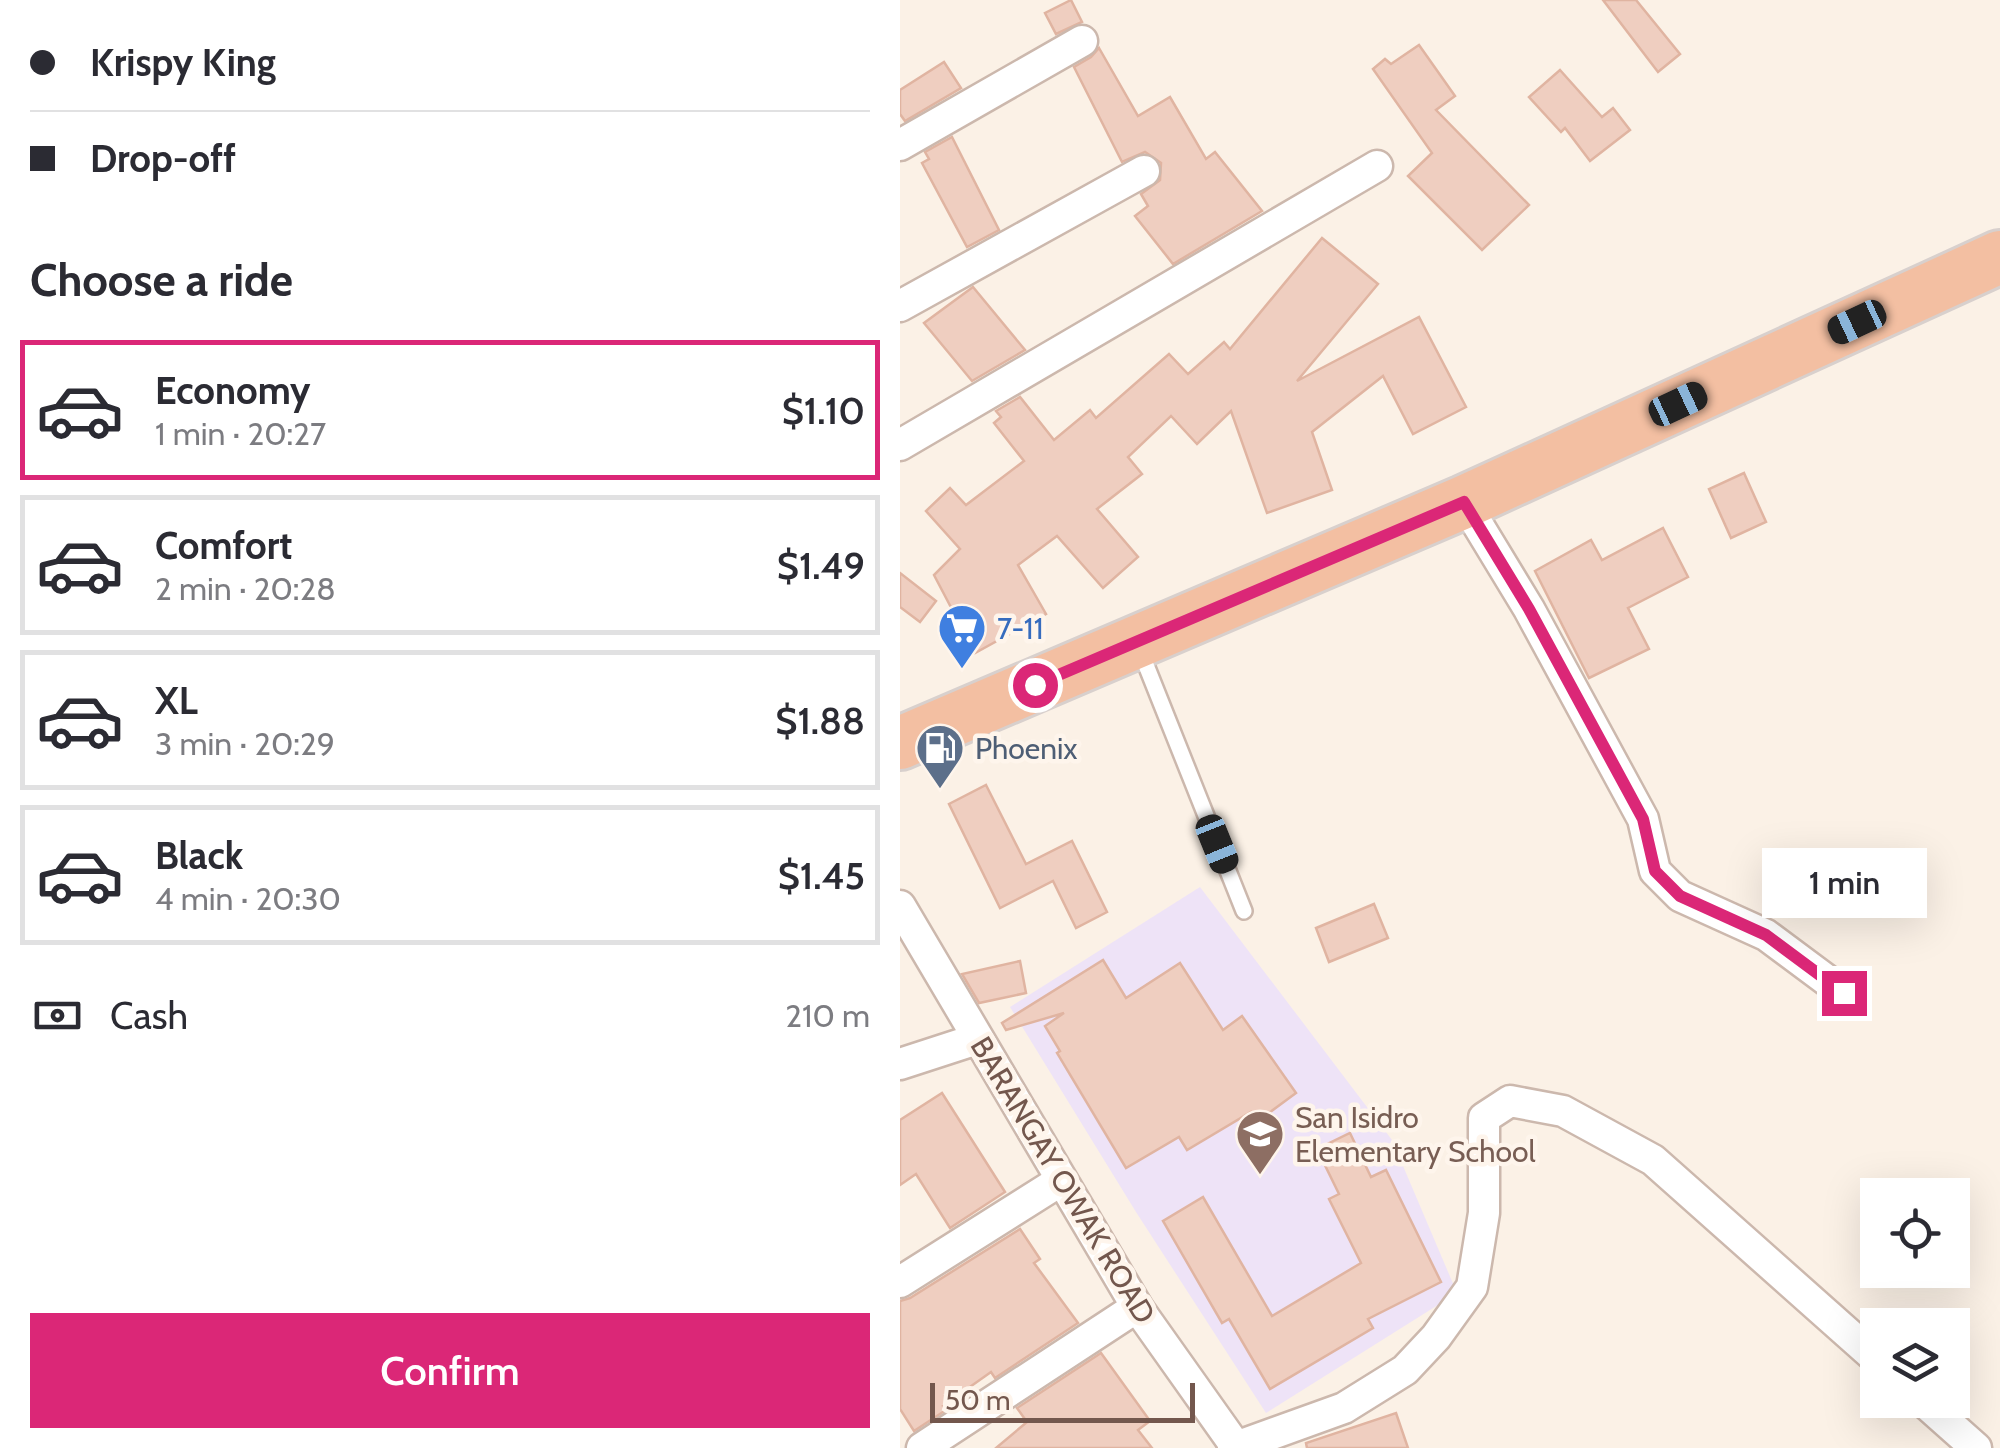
<!DOCTYPE html>
<html lang="en">
<head>
<meta charset="utf-8">
<style>
  body { margin:0; font-family:Cabin,sans-serif; background:#f2f2f3; color:#2b2b33; height:100vh; display:flex; flex-direction:column; font-size:38px; white-space:nowrap }
  * { box-sizing:border-box; margin:0 }
  p { font-size:32px; color:#7c7c81 }
  .icon { flex:none; width:55px; height:55px; fill:none; stroke:currentColor; stroke-width:2; stroke-linecap:round; stroke-linejoin:round }
  .map { position:relative; flex:1; overflow:hidden }
  .side { display:flex; flex-direction:column; background:#fff; width:900px }
  .side>* { flex:none }
  .guide { display:grid; align-content:center; height:220px; padding:0 30px; background:#fff }
  .controls { position:absolute; left:960px; top:1178px; display:grid; gap:20px }
  .controls a { display:grid; place-items:center; width:110px; height:110px; border-radius:0px; background:#fff; box-shadow:0 10px 40px #0002; font-size:50px }
  .scale { position:absolute; left:30px; bottom:25px; width:265px; box-sizing:border-box; padding-left:10px; border:5px solid #73574d; border-top:0; font-size:28px; line-height:35px; white-space:nowrap; color:#73574d; -webkit-text-stroke:8px #fef5ec; paint-order:stroke }
  .end { position:absolute; width:45px; height:45px; margin:-22px; border:12px solid #db2777; background:#fff; box-shadow:0 0 0 5px #fff }
  .from { border-radius:50% }
  .bubble { position:absolute; height:70px; border-radius:0px; background:#fff; box-shadow:0 10px 40px #0002; font-size:32px; font-weight:600; line-height:70px; text-align:center }
  .car { position:absolute; width:30px; height:60px; margin:-30px -15px; border-radius:12px; box-shadow:0 0 8px 2px #0007; background:linear-gradient(#222 24%,#8ab4d8 0 40%,#222 0 76%,#8ab4d8 0 86%,#222 0) }
  .guide b { display:flex; align-items:center; gap:35px; height:95px; font-size:38px }
  .guide b+b { border-top:2px solid #e1e1e2 }
  .guide i { width:25px; height:25px; background:#2b2b33 }
  ul { padding:0; list-style:none }
  li { display:flex; align-items:center; gap:30px; height:140px; margin:0 20px 15px; padding:0 10px; border:5px solid #e1e1e2; border-radius:0px }
  li div { flex:1 }
  li b { display:block; font-size:38px }
  li em { font-style:normal; font-weight:600 }
  li.active { border-color:#db2777 }
  li>.icon { width:90px; height:90px; stroke-width:1.5 }
  h2 { padding:0 30px; font-size:45px; line-height:120px }
  .pay { display:flex; align-items:center; gap:25px; height:110px; padding:0 30px; font-size:38px }
  .pay p { margin-inline-start:auto }
  .primary-button { display:flex; gap:20px; margin-top:auto; padding:20px 30px }
  .primary-button a { flex:1; height:115px; border-radius:0px; background:#db2777; color:#fff; font-size:40px; font-weight:600; line-height:115px; text-align:center }
  main { display:flex; flex:1; min-height:0 }
  .map>svg:first-child { display:block }
</style>
</head>
<body>
<main>
<section class="side">
<div class="guide">
<b><i class="from"></i>Krispy King</b>
<b><i></i>Drop-off</b>
</div>
<h2>Choose a ride</h2>
<ul>
<li class="active"><svg class="icon" aria-label="car" viewBox="0 0 24 24"><path d="M5 17H2v-5l4-1 3-4h7l3 4 3 1v5h-3M9 17h6M6 11h13"/><circle cx="7" cy="17" r="2"/><circle cx="17" cy="17" r="2"/></svg><div><b>Economy</b><p>1 min · 20:27</p></div><em>$1.10</em></li>
<li><svg class="icon" aria-label="car" viewBox="0 0 24 24"><path d="M5 17H2v-5l4-1 3-4h7l3 4 3 1v5h-3M9 17h6M6 11h13"/><circle cx="7" cy="17" r="2"/><circle cx="17" cy="17" r="2"/></svg><div><b>Comfort</b><p>2 min · 20:28</p></div><em>$1.49</em></li>
<li><svg class="icon" aria-label="car" viewBox="0 0 24 24"><path d="M5 17H2v-5l4-1 3-4h7l3 4 3 1v5h-3M9 17h6M6 11h13"/><circle cx="7" cy="17" r="2"/><circle cx="17" cy="17" r="2"/></svg><div><b>XL</b><p>3 min · 20:29</p></div><em>$1.88</em></li>
<li><svg class="icon" aria-label="car" viewBox="0 0 24 24"><path d="M5 17H2v-5l4-1 3-4h7l3 4 3 1v5h-3M9 17h6M6 11h13"/><circle cx="7" cy="17" r="2"/><circle cx="17" cy="17" r="2"/></svg><div><b>Black</b><p>4 min · 20:30</p></div><em>$1.45</em></li>
</ul>
<div class="pay"><svg class="icon" aria-label="cash" viewBox="0 0 24 24"><path d="M3 7h18v10H3z"/><circle cx="12" cy="12" r="2"/></svg>Cash<p>210 m</p></div>
<div class="primary-button"><a>Confirm</a></div>
</section>
<div class="map">
<svg width="1100" height="1448" viewBox="0 0 1100 1448">
  <rect width="100%" height="100%" fill="#fbf1e6"/>
  <polygon fill="#eee3f7" points="300,887 492,1140 557,1293 366,1413 236,1212 110,1007"/>
  <g fill="#efcec0" stroke="#e0b4a1" stroke-width="2.5">
    <polygon points="171,0 182,22 156,34 145,13"/>
    <polygon points="703,0 736,0 780,54 758,72"/>
    <polygon points="519,45 555,96 536,110 629,205 582,250 508,176 532,153 473,69 485,59 491,64"/>
    <polygon points="199,48 238,116 270,97 306,159 315,152 362,211 273,264 235,216 248,206 241,194 260,180 261,163 245,152 222,162 174,67 191,57"/>
    <polygon points="44,62 61,88 5,121 0,114 0,90"/>
    <polygon points="660,70 702,117 713,108 730,130 690,161 665,128 661,132 629,97"/>
    <polygon points="52,137 99,230 67,247 22,163 29,159 25,152"/>
    <polygon points="422,238 478,284 397,381 519,317 566,407 513,434 483,376 412,432 432,490 367,513 331,411 297,444 271,416 228,457 242,474 197,509 238,557 203,588 157,536 118,565 146,614 75,653 34,575 60,549 26,511 50,488 66,505 124,461 94,423 101,417 96,411 120,397 154,440 190,410 196,418 269,354 288,374 324,342 330,349"/>
    <polygon points="73,287 125,350 72,381 24,323"/>
    <polygon points="844,473 866,522 831,538 809,489"/>
    <polygon points="763,528 788,577 728,608 749,649 689,678 635,571 691,540 702,560"/>
    <polygon points="0,573 36,601 20,622 0,607"/>
    <polygon points="86,785 126,864 172,841 207,912 176,928 153,881 100,908 49,804"/>
    <polygon points="474,904 488,938 429,962 416,928"/>
    <polygon points="203,960 226,998 280,963 323,1030 342,1016 396,1093 358,1121 351,1112 287,1150 279,1137 226,1168 157,1053 160,1051 145,1026 164,1013 106,1030 102,1023"/>
    <polygon points="120,961 126,993 79,1003 62,974"/>
    <polygon points="42,1093 105,1192 50,1228 16,1174 0,1185 0,1120"/>
    <polygon points="450,1133 471,1177 486,1170 541,1282 468,1319 473,1328 370,1389 329,1319 322,1323 263,1221 303,1197 372,1316 461,1263 429,1199 439,1194 417,1149"/>
    <polygon points="120,1229 140,1259 134,1263 178,1323 95,1378 91,1372 43,1406 46,1410 14,1431 0,1409 0,1301 10,1298"/>
    <polygon points="201,1353 250,1421 238,1430 252,1448 96,1448 127,1422 117,1408"/>
    <polygon points="496,1413 508,1448 407,1448 406,1443"/>
  </g>
  <g fill="none" stroke-linecap="round" stroke-linejoin="round">
    <g stroke="#ccb8ad" stroke-width="20">
      <polyline id="service" points="240,650 344,911"/>
    </g>
    <g stroke="#ccb8ad" stroke-width="35">
      <g id="minor">
        <polyline points="0,145 182,41"/>
        <polyline points="0,306 244,171"/>
        <polyline points="0,445 477,166"/>
        <polyline points="564,502 629,609 743,819 755,871 780,896 866,935 944,993"/>
        <polyline points="0,906 237,1307 337,1448"/>
        <polyline points="0,1064 77,1039"/>
        <polyline points="0,1282 160,1181"/>
        <polyline points="1022,1400 1076,1448"/>
        <polyline points="22,1448 237,1307"/>
        <polyline points="333,1448 444,1408 505,1370 536,1337 572,1287 584,1213 584,1118 610,1101 663,1111 753,1160 978,1360"/>
      </g>
    </g>
    <g stroke="#d8d0cd" stroke-width="58">
      <polyline id="trunk" points="0,743 564,502 1100,257"/>
    </g>
    <use href="#service" stroke="#fff" stroke-width="15"/>
    <use href="#minor" stroke="#fff" stroke-width="30"/>
    <use href="#trunk" stroke="#f3bfa2" stroke-width="52"/>
  </g>
  <g fill="none" stroke-linecap="round" stroke-linejoin="round">
    <polyline stroke="#db2777" stroke-width="12" points="135,685 564,502 629,609 743,819 755,871 780,896 866,935 944,993"/>
  </g>
  <defs>
    <g id="supermarket-pin" transform="scale(2.5)"><path d="M0 17L-7.5 6A9.5 9.5 0 1 1 7.5 6Z" fill="#3f7fe0" stroke="#fef5ec"/><path d="M-6-5.5h2.5l.6 2H6L4.5 2H-2.5L-4.4-4H-6ZM-1.5 3.2a1.3 1.3 0 1 0 .1 0ZM3 3.2a1.3 1.3 0 1 0 .1 0Z" fill="#fff"/></g>
    <g id="fuel-pin" transform="scale(2.5)"><path d="M0 17L-7.5 6A9.5 9.5 0 1 1 7.5 6Z" fill="#5c6f8a" stroke="#fef5ec"/><path d="M-5.5-6h7V0h2V4h1.3V-2.5L3-4.5l.8-.8L6-3V5H2.5V1h-1V6h-7ZM-4.2-4.7v3.2H.2V-4.7Z" fill="#fff"/></g>
    <g id="school-pin" transform="scale(2.5)"><path d="M0 17L-7.5 6A9.5 9.5 0 1 1 7.5 6Z" fill="#8d6e63" stroke="#fef5ec"/><path d="M0-5L7-2L0 1L-7-2ZM-4 1L0 2.5L4 1V4Q0 6-4 4Z" fill="#fff"/></g>
  </defs>
  <g fill-rule="evenodd">
    <use href="#supermarket-pin" x="62" y="628"/>
    <use href="#fuel-pin" x="40" y="748"/>
    <use href="#school-pin" x="360" y="1134"/>
  </g>
  <g text-anchor="middle" dominant-baseline="central" stroke-width="9" stroke-linejoin="round" paint-order="stroke">
    <g font-size="30" fill="#366cbe" stroke="#fef5ec" text-anchor="start">
      <text x="97" y="628">7-11</text>
    </g>
    <g font-size="30" fill="#4e5e75" stroke="#fef5ec" text-anchor="start">
      <text x="75" y="748">Phoenix</text>
    </g>
    <g font-size="30" fill="#785e54" stroke="#fef5ec" text-anchor="start">
      <text x="395" y="1117">San Isidro<tspan x="395" dy="34">Elementary School</tspan></text>
    </g>
    <g font-size="30" fill="#73574d" stroke="#fef5ec">
      <text transform="translate(163 1180) rotate(59)">BARANGAY OWAK ROAD</text>
    </g>
  </g>
</svg>
<div class="controls">
<a><svg class="icon" aria-label="locate" viewBox="0 0 24 24"><circle cx="12" cy="12" r="6"/><path d="M12 2v4M12 18v4M2 12h4M18 12h4"/></svg></a>
<a><svg class="icon" aria-label="layers" viewBox="0 0 24 24"><path d="M12 4l9 5-9 5-9-5zM3 14l9 5 9-5"/></svg></a>
</div>
<div class="scale">50 m</div>
<i class="end from" style="left:135px;top:685px"></i>
<i class="end" style="left:944px;top:993px"></i>
<div class="bubble" style="left:862px;top:848px;width:165px">1 min</div>
<i class="car" style="left:957px;top:322px;rotate:245deg"></i>
<i class="car" style="left:778px;top:404px;rotate:65deg"></i>
<i class="car" style="left:317px;top:844px;rotate:158deg"></i>
</div>
</main>
</body>
</html>
